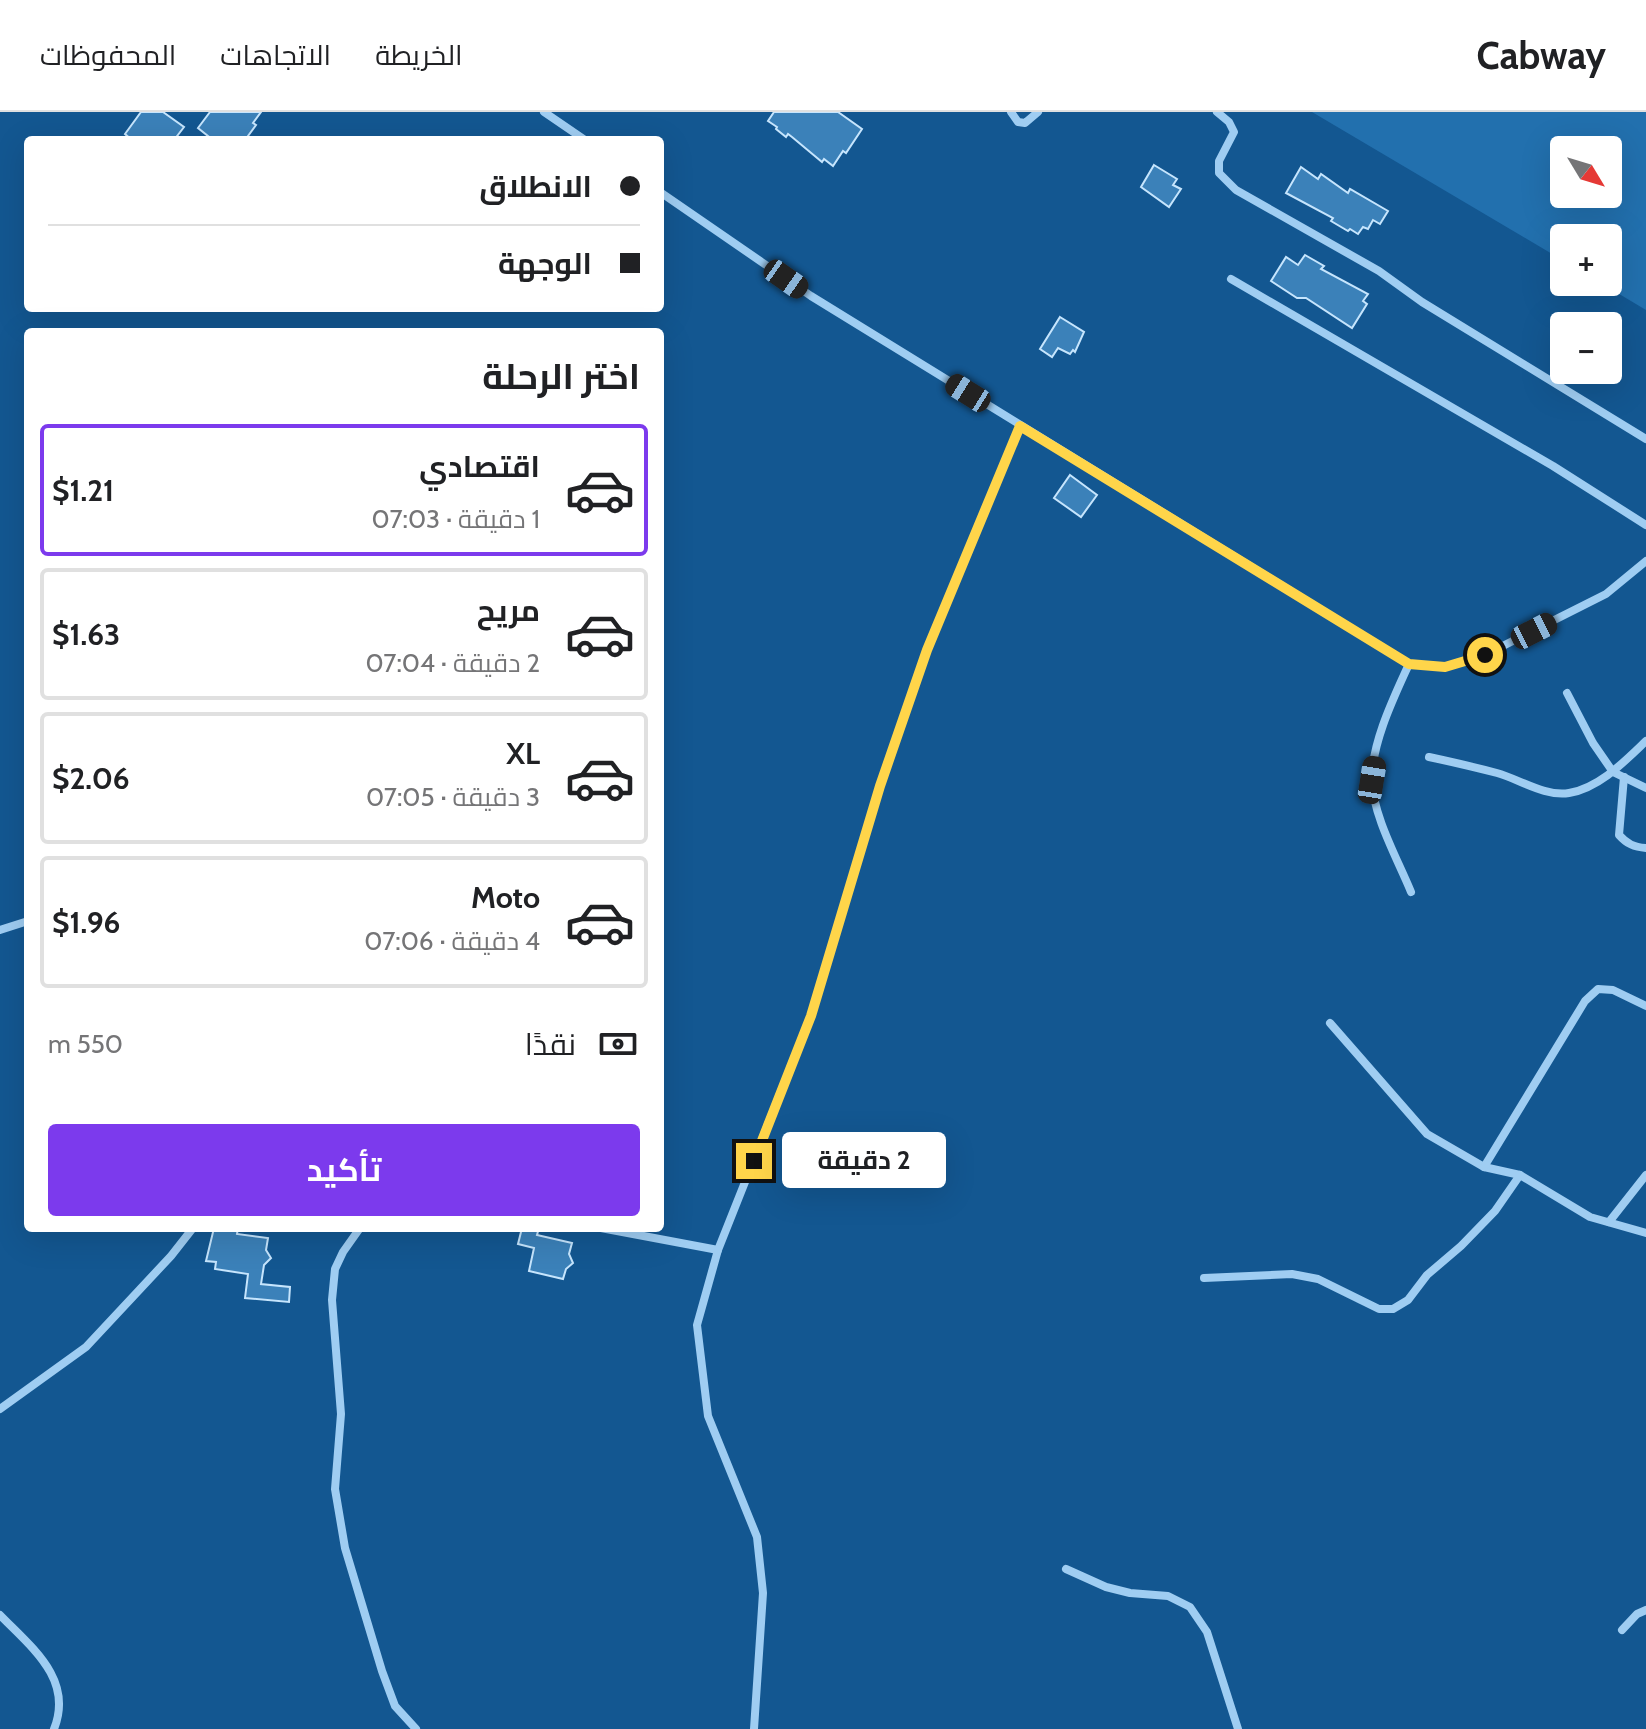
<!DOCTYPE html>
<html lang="ar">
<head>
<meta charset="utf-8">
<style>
  body { margin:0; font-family:Cabin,Cairo,sans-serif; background:#f6f6f6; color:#202124; direction:rtl; height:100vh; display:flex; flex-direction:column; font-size:30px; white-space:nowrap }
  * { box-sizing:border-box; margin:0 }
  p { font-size:26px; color:#757577 }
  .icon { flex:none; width:44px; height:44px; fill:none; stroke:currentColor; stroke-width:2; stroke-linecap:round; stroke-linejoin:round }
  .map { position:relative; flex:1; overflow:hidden; direction:ltr }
  .sheet { position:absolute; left:24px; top:216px; width:640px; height:904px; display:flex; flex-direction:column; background:#fff; border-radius:8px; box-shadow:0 8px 32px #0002; direction:rtl }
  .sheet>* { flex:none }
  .top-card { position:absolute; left:24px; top:24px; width:640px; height:176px; border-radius:8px; box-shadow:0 8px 32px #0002; direction:rtl; display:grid; align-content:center; height:176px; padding:0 24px; background:#fff }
  .needle { width:52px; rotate:128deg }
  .fabs { position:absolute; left:1550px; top:24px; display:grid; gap:16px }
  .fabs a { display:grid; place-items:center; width:72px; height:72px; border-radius:8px; background:#fff; box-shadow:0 8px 32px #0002; font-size:40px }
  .end { position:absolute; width:36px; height:36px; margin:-18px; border:10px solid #ffd54a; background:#111; box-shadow:0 0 0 4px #111 }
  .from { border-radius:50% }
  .bubble { position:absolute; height:56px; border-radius:8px; background:#fff; box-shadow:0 8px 32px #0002; font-size:26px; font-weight:700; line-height:56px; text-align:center; direction:rtl }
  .car { position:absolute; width:24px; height:48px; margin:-24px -12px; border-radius:10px; box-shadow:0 0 6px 2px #0007; background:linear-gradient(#222 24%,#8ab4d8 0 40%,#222 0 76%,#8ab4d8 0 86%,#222 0) }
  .top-card b { display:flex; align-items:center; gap:28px; height:76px; font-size:30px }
  .top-card b+b { border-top:2px solid #e0e0e0 }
  .top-card i { width:20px; height:20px; background:#202124 }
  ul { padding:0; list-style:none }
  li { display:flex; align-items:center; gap:24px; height:132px; margin:0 16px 12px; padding:0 8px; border:4px solid #e0e0e0; border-radius:8px }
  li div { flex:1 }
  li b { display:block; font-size:30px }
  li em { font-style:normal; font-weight:700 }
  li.current { border-color:#7c3aed }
  li>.icon { width:72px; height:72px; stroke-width:1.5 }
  h2 { padding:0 24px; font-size:36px; line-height:96px }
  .pay { display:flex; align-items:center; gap:20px; height:88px; padding:0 24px; font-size:30px }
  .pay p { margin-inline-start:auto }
  .action { display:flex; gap:16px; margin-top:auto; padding:16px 24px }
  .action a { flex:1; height:92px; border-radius:8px; background:#7c3aed; color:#fff; font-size:32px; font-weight:700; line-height:92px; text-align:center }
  header { display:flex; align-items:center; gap:48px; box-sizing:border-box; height:112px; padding:0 40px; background:#fff; border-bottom:2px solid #e0e0e0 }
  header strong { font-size:38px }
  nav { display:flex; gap:44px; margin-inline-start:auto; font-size:28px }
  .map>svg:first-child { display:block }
</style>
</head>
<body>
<header>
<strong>Cabway</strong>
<nav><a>الخريطة</a><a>الاتجاهات</a><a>المحفوظات</a></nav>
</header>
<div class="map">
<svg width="1646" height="1617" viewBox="0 0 1646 1617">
  <rect width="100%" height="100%" fill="#135791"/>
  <path fill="#2270ae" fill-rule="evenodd" d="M 1312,0 L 1646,0 L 1646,198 L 1599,170 L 1608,170 L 1608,126 L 1564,126 L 1564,149 ZM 1564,38 L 1608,38 L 1608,82 L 1564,82 Z"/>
  <g fill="#3b81b9" stroke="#c6e5fd" stroke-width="2">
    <polygon points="141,0 163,0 184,15 174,28 132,28 125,22"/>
    <polygon points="210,0 261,0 253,11 256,13 245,28 213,28 198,16"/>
    <polygon points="774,0 838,0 862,17 846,41 843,39 833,54 824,47 822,50 792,25 788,22 786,25 776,17 777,15 768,9"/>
    <polygon points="1154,53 1177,67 1173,73 1181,77 1169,95 1141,75"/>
    <polygon points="1301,55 1318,67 1321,62 1348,81 1350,77 1388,99 1380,112 1373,108 1368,117 1363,115 1358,122 1350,117 1348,119 1331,109 1333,106 1286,81"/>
    <polygon points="1305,143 1324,154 1321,157 1368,182 1363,189 1367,192 1352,216 1306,186 1297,186 1271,169 1286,145 1298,153"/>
    <polygon points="1060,205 1084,220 1075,240 1073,238 1070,242 1058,236 1052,245 1040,237"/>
    <polygon points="1070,363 1097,383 1081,405 1054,386"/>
    <polygon points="214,1116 238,1116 237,1122 268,1126 266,1138 271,1146 264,1153 261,1172 290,1175 289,1190 245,1186 248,1162 215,1157 216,1150 206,1149"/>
    <polygon points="522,1116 539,1116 537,1123 572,1131 569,1142 573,1151 566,1157 563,1167 529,1159 534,1136 518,1132"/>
  </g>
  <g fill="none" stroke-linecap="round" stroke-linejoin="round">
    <g stroke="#9fcdf2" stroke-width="8">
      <polyline points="544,0 585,28"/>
      <polyline points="1011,0 1018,10 1025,11 1038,0"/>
      <polyline points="1217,0 1229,10 1234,20 1219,49 1219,61 1236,78 1379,159 1422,190 1646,327"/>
      <polyline points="660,80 811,184 1409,552 1445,555 1485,543 1606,482 1646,449"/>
      <polyline points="1231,167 1553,354 1646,413"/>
      <path d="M 1409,552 C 1394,585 1371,632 1372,669 C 1373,704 1398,748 1411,780"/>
      <polyline points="1567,581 1593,631 1613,660 1646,676"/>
      <path d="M 1429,645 C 1452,650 1474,655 1497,661 C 1519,667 1545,685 1569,681 C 1599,676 1624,650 1646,629"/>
      <path d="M 1624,665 L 1619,723 C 1627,732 1634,735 1646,736"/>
      <polyline points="0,818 28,809"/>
      <polyline points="1330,911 1427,1022 1484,1055 1520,1063 1590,1105 1646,1121"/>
      <polyline points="1484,1055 1585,889 1598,877 1613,878 1646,894"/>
      <polyline points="1609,1110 1646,1063"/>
      <polyline points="360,1116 343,1140 335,1157 332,1188 341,1302 335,1377 345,1436 382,1559 395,1594 416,1617"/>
      <polyline points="601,1116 718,1138"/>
      <polyline points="1204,1166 1292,1162 1318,1167 1379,1197 1393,1197 1408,1188 1427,1163 1461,1134 1495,1099 1520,1063"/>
      <polyline points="0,1297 86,1235 171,1144 193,1116"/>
      <polyline points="1066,1457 1106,1475 1130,1481 1168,1484 1190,1495 1207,1520 1238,1617"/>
      <path d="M 0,1503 C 31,1535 74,1567 54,1617"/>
      <polyline points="1622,1518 1637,1502 1646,1498"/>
      <polyline points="754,1617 763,1481 757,1425 708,1304 697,1213 718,1138 811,904 880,674 927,538 1020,314"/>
    </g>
  </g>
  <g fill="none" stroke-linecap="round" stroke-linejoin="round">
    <polyline stroke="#ffd54a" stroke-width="10" points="754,1049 811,904 880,674 927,538 1020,314 1409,552 1445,555 1485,543"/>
  </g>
</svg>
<div class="fabs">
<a><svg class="needle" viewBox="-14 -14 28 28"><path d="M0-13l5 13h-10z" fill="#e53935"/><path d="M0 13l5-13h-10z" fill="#757577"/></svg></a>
<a>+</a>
<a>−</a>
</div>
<i class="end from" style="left:1485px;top:543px"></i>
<i class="end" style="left:754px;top:1049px"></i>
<div class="bubble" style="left:782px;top:1020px;width:164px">2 دقيقة</div>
<i class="car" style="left:786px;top:167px;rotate:125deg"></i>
<i class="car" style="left:968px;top:281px;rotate:302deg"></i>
<i class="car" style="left:1534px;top:519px;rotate:63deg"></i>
<i class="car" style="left:1372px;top:668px;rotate:9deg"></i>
<div class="top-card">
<b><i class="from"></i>الانطلاق</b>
<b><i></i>الوجهة</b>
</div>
<section class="sheet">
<h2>اختر الرحلة</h2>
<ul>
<li class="current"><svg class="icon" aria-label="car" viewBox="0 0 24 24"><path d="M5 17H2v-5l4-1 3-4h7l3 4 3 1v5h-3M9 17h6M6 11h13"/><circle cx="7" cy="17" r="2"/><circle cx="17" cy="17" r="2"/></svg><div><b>اقتصادي</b><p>1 دقيقة · 07:03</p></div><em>$1.21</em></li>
<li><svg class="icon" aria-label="car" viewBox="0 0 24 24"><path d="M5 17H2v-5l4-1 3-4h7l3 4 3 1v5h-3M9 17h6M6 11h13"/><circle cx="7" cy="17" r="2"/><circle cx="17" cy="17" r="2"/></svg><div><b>مريح</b><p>2 دقيقة · 07:04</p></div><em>$1.63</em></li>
<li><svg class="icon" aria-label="car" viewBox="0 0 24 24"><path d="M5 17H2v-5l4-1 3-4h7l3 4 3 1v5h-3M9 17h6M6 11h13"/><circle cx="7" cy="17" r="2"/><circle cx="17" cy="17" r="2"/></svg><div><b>XL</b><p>3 دقيقة · 07:05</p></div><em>$2.06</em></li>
<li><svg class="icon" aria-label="car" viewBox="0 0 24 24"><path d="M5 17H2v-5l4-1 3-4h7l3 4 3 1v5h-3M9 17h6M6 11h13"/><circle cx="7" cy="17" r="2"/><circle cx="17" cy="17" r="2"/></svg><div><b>Moto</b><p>4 دقيقة · 07:06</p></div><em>$1.96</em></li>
</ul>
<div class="pay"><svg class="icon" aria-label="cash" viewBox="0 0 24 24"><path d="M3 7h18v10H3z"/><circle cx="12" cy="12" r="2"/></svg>نقدًا<p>550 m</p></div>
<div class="action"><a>تأكيد</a></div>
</section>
</div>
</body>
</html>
